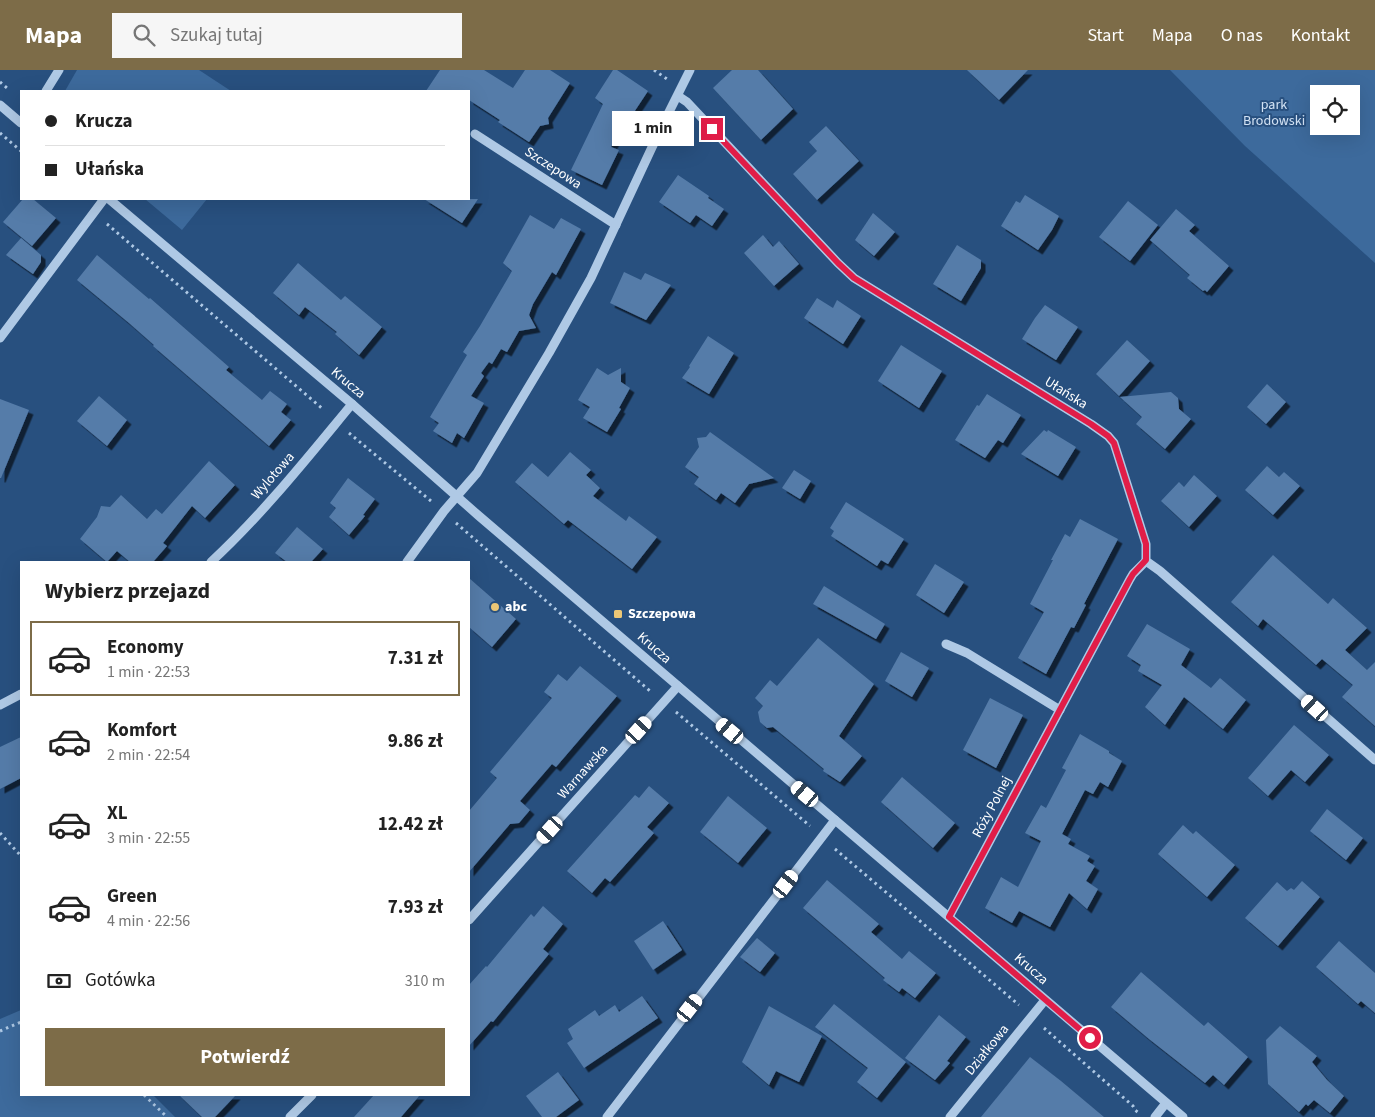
<!DOCTYPE html>
<html lang="pl">
<head>
<meta charset="utf-8">
<style>
  body { margin:0; font-family:"Source Sans 3",sans-serif; background:#f6f6f6; color:#222; height:100vh; display:flex; flex-direction:column; font-size:19px; white-space:nowrap }
  * { box-sizing:border-box; margin:0 }
  p { font-size:16px; color:#767676 }
  .icon { flex:none; width:28px; height:28px; fill:none; stroke:currentColor; stroke-width:2; stroke-linecap:round; stroke-linejoin:round }
  .map { position:relative; flex:1; overflow:hidden }
  .side { position:absolute; left:20px; top:491px; width:450px; height:535px; display:flex; flex-direction:column; background:#fff; border-radius:0px; box-shadow:0 5px 20px #0002 }
  .side>* { flex:none }
  .guide { position:absolute; left:20px; top:20px; width:450px; height:110px; border-radius:0px; box-shadow:0 5px 20px #0002; display:grid; align-content:center; height:110px; padding:0 25px; background:#fff }
  .fabs { position:absolute; left:1310px; top:15px; display:grid; gap:10px }
  .fabs a { display:grid; place-items:center; width:50px; height:50px; border-radius:0px; background:#fff; box-shadow:0 5px 20px #0002; font-size:25px }
  .end { position:absolute; width:22px; height:22px; margin:-11px; border:6px solid #e11d48; background:#fff; box-shadow:0 0 0 2px #fff }
  .from { border-radius:50% }
  .bubble { position:absolute; height:35px; border-radius:0px; background:#fff; box-shadow:0 5px 20px #0002; font-size:16px; font-weight:700; line-height:35px; text-align:center }
  .car { position:absolute; width:15px; height:30px; margin:-15px -8px; border-radius:6px; box-shadow:0 0 4px 1px #0007; background:linear-gradient(#fff 24%,#345 0 40%,#fff 0 76%,#345 0 86%,#fff 0) }
  .guide b { display:flex; align-items:center; gap:18px; height:48px; font-size:19px }
  .guide b+b { border-top:1px solid #e0e0e0 }
  .guide i { width:12px; height:12px; background:#222 }
  ul { padding:0; list-style:none }
  li { display:flex; align-items:center; gap:15px; height:75px; margin:0 10px 8px; padding:0 15px; border:2px solid transparent; border-radius:0px }
  li div { flex:1 }
  li b { display:block; font-size:19px }
  li em { font-style:normal; font-weight:700 }
  li.selected { border-color:#7d6c48 }
  li>.icon { width:45px; height:45px; stroke-width:1.5 }
  h2 { padding:0 25px; font-size:22px; line-height:60px }
  .pay { display:flex; align-items:center; gap:12px; height:55px; padding:0 25px; font-size:19px }
  .pay p { margin-inline-start:auto }
  .action { display:flex; gap:10px; margin-top:auto; padding:10px 25px }
  .action a { flex:1; height:58px; border-radius:0px; background:#7d6c48; color:#fff; font-size:20px; font-weight:700; line-height:58px; text-align:center }
  header { display:flex; align-items:center; gap:30px; box-sizing:border-box; height:70px; padding:0 25px; background:#7d6c48; color:#fff }
  header strong { font-size:24px }
  nav { display:flex; gap:28px; margin-inline-start:auto; font-size:18px }
  .search { width:350px; height:45px; background:#f6f6f6; display:flex; align-items:center; gap:12px; box-sizing:border-box; padding:0 18px; border-radius:0px; color:#767676; font-size:19px }
  .map>svg:first-child { display:block }
</style>
</head>
<body>
<header>
<strong>Mapa</strong>
<div class="search"><svg class="icon" aria-label="search" viewBox="0 0 24 24"><circle cx="10" cy="10" r="6"/><path d="M15 15l6 6"/></svg>Szukaj tutaj</div>
<nav><a>Start</a><a>Mapa</a><a>O nas</a><a>Kontakt</a></nav>
</header>
<div class="map">
<svg width="1375" height="1047" viewBox="0 0 1375 1047">
  <defs>
    <filter id="shadow"><feDropShadow dx="4.5" dy="4.5" stdDeviation="0" flood-color="#0009"/></filter>
  </defs>
  <rect width="100%" height="100%" fill="#28507f"/>
  <g fill="#3d6a9c" fill-rule="evenodd">
    <polygon points="77,0 199,0 231,21 65,21"/>
    <path d="M 1170,0 L 1375,0 L 1375,193 L 1245,76 ZM 1319,24 L 1351,24 L 1351,56 L 1319,56 Z"/>
    <polygon points="145,129 207,129 182,160"/>
    <polygon points="21,940 21,1025 153,1025 175,1047 0,1047 0,949"/>
  </g>
  <g fill="#557ca9" filter="url(#shadow)">
    <polygon points="440,0 484,0 513,18 525,0 550,0 570,13 548,48 549,54 540,56 529,72 498,52 500,50 469,30 469,21 426,21"/>
    <polygon points="613,0 617,0 648,21 611,77 619,80 602,115 571,100 603,34 595,28"/>
    <polygon points="732,0 758,0 793,39 761,70 713,18"/>
    <polygon points="967,0 1028,0 999,30"/>
    <polygon points="826,56 859,91 817,130 793,104 817,81 809,72"/>
    <polygon points="678,105 709,126 708,128 724,139 712,156 696,145 690,153 659,132"/>
    <polygon points="1025,125 1059,146 1052,160 1038,180 1001,156 1016,131 1020,133"/>
    <polygon points="23,129 33,129 56,148 32,176 3,152"/>
    <polygon points="424,129 478,129 462,153"/>
    <polygon points="1128,131 1158,155 1130,191 1099,167"/>
    <polygon points="1176,139 1195,155 1189,161 1229,196 1207,222 1205,220 1203,221 1187,208 1190,205 1150,170"/>
    <polygon points="873,143 895,162 874,186 855,170"/>
    <polygon points="530,145 554,159 561,148 581,159 556,205 552,202 533,234 529,245 536,258 519,261 507,282 501,279 492,294 489,292 481,303 484,306 471,326 484,333 464,368 457,363 452,373 433,361 439,353 430,347 467,285 463,282 480,256 512,201 503,193"/>
    <polygon points="763,165 773,177 779,171 799,194 774,216 744,183"/>
    <polygon points="21,168 41,185 41,192 33,204 6,185"/>
    <polygon points="957,175 981,190 981,198 961,231 933,214"/>
    <polygon points="97,185 149,229 150,228 229,297 226,300 262,330 270,321 287,334 281,342 291,350 269,376 153,276 154,275 129,253 77,210"/>
    <polygon points="298,193 341,230 345,226 382,257 359,285 335,264 337,262 305,237 299,245 273,223"/>
    <polygon points="624,202 641,210 645,203 671,215 646,250 610,233"/>
    <polygon points="817,228 833,238 837,230 861,246 843,274 804,248"/>
    <polygon points="1045,235 1078,257 1056,290 1022,269 1035,248"/>
    <polygon points="708,266 734,283 709,324 682,308 690,297 689,296"/>
    <polygon points="1127,270 1150,291 1119,326 1096,304"/>
    <polygon points="901,275 942,301 919,338 878,311"/>
    <polygon points="597,298 608,305 621,298 621,312 630,318 619,338 621,339 607,362 583,348 590,337 578,330"/>
    <polygon points="1267,314 1286,332 1266,354 1247,337"/>
    <polygon points="1171,322 1178,328 1179,339 1191,349 1165,379 1136,354 1142,347 1120,327"/>
    <polygon points="987,324 1021,345 1003,373 998,370 985,388 955,370 977,335 979,336"/>
    <polygon points="99,326 127,350 107,376 77,351"/>
    <polygon points="0,329 29,340 1,408 0,408"/>
    <polygon points="1044,360 1047,362 1048,360 1076,377 1058,406 1021,384"/>
    <polygon points="710,362 735,380 774,408 749,414 735,433 721,423 716,430 694,414 699,407 685,397 699,377 697,368 706,367"/>
    <polygon points="570,382 591,400 586,405 600,418 593,426 626,451 629,446 657,467 632,499 568,450 564,454 515,412 532,393 548,407"/>
    <polygon points="209,391 235,415 205,448 192,436 163,473 167,476 153,492 130,492 117,481 107,492 80,469 97,447 101,436 110,437 121,425 147,449 156,439 162,444"/>
    <polygon points="1267,396 1279,407 1284,402 1300,416 1273,445 1245,420"/>
    <polygon points="794,400 811,411 800,429 782,418"/>
    <polygon points="1194,405 1217,426 1189,457 1161,431 1179,412 1184,417"/>
    <polygon points="348,408 375,429 363,445 365,446 349,465 329,447 336,438 330,433"/>
    <polygon points="846,432 904,469 888,494 881,490 877,496 831,466 834,461 830,458"/>
    <polygon points="1080,449 1118,469 1084,534 1086,535 1074,558 1071,557 1046,604 1018,588 1044,542 1030,534 1053,490 1051,490 1065,464 1070,467"/>
    <polygon points="297,457 323,479 311,492 287,492 275,483"/>
    <polygon points="1273,485 1328,534 1333,528 1367,558 1345,580 1367,600 1375,592 1375,656 1342,627 1353,615 1322,589 1316,595 1263,549 1258,556 1231,532"/>
    <polygon points="935,494 964,512 944,543 916,525"/>
    <polygon points="469,508 516,549 492,577 469,557"/>
    <polygon points="824,516 885,554 876,569 813,534"/>
    <polygon points="1147,554 1190,579 1181,595 1211,618 1220,608 1246,630 1223,659 1184,627 1165,655 1145,637 1162,615 1138,601 1141,595 1127,586"/>
    <polygon points="818,568 874,614 839,666 862,686 840,712 823,701 824,699 773,657 767,658 760,652 758,642 763,636 755,628 770,610 777,616"/>
    <polygon points="901,582 929,598 912,627 885,611"/>
    <polygon points="580,596 617,626 556,697 552,694 520,731 530,740 519,753 510,754 469,802 469,741 497,708 490,702 552,628 544,622 558,604 567,611"/>
    <polygon points="990,628 1023,645 996,698 963,680"/>
    <polygon points="1294,655 1329,685 1305,712 1291,700 1268,726 1248,708"/>
    <polygon points="1080,664 1109,681 1109,683 1122,691 1108,717 1100,712 1093,724 1085,720 1062,764 1071,769 1068,774 1090,786 1087,791 1095,796 1086,811 1098,819 1087,839 1069,823 1050,857 1019,841 1012,853 985,838 1001,807 1018,817 1041,771 1025,763 1041,735 1046,738 1066,700 1062,698"/>
    <polygon points="21,667 21,708 0,719 0,677"/>
    <polygon points="902,707 955,753 933,778 881,732"/>
    <polygon points="649,716 669,733 647,757 654,763 610,812 605,808 592,823 567,801 635,725 639,728"/>
    <polygon points="728,726 767,758 738,793 700,762"/>
    <polygon points="1327,739 1363,768 1346,790 1310,761"/>
    <polygon points="1183,755 1193,764 1196,761 1235,795 1207,827 1158,784"/>
    <polygon points="827,810 879,854 871,862 902,889 909,881 936,903 915,928 902,918 899,922 883,910 885,908 803,838"/>
    <polygon points="1302,811 1320,827 1278,876 1245,848 1277,812 1287,821 1291,818 1294,820"/>
    <polygon points="543,836 563,854 543,879 549,884 493,952 491,951 469,976 469,915 486,896 487,897 531,844 534,847"/>
    <polygon points="663,851 682,880 653,900 634,871"/>
    <polygon points="757,868 775,883 760,902 740,887"/>
    <polygon points="1339,871 1375,903 1375,943 1361,931 1358,934 1316,897"/>
    <polygon points="1141,902 1204,956 1208,952 1248,987 1224,1015 1213,1005 1205,1013 1149,969 1111,937"/>
    <polygon points="642,926 658,948 584,998 567,973 573,969 568,959 595,940 599,946 615,935 619,942"/>
    <polygon points="834,934 906,992 877,1028 857,1012 868,998 815,957"/>
    <polygon points="769,936 822,966 799,1012 776,1001 769,1015 742,992"/>
    <polygon points="939,945 966,967 947,991 950,993 935,1010 905,988"/>
    <polygon points="1280,956 1317,986 1312,992 1327,1010 1344,1026 1330,1043 1314,1030 1308,1036 1306,1034 1299,1042 1268,1014 1266,970"/>
    <polygon points="1030,987 1061,1011 1104,1047 981,1047"/>
    <polygon points="558,1002 579,1030 556,1047 542,1047 526,1026"/>
    <polygon points="179,1025 236,1025 215,1047 202,1047"/>
    <polygon points="374,1025 420,1025 401,1047 354,1047"/>
  </g>
  <g fill="none" stroke-linecap="round" stroke-linejoin="round">
    <g stroke="#afc9e5" stroke-width="3" stroke-dasharray="2.5 4" stroke-linecap="butt">
      <polyline points="654,0 667,9"/>
      <polyline points="0,12 7,18"/>
      <polyline points="0,63 21,81"/>
      <polyline points="107,154 324,340"/>
      <polyline points="349,363 431,431"/>
      <polyline points="456,453 650,621"/>
      <polyline points="676,642 810,756"/>
      <polyline points="0,763 21,786"/>
      <polyline points="835,779 1019,935"/>
      <polyline points="1044,958 1133,1036 1135,1040 1140,1044"/>
      <polyline points="0,961 21,952"/>
      <polyline points="144,1025 167,1047"/>
    </g>
    <g stroke="#afc9e5" stroke-width="9">
      <polyline points="46,21 59,0"/>
      <polyline points="678,26 687,32 838,193 854,208 1091,354 1108,366 1114,373 1146,474 1146,491 1160,501 1375,690"/>
      <polyline points="0,35 21,53"/>
      <polyline points="475,64 616,155"/>
      <polyline points="109,129 352,334 479,446 1183,1047"/>
      <polyline points="0,268 104,129"/>
      <path d="M 211,492 C 262,445 308,387 352,334"/>
      <polyline points="407,492 444,441 477,403 549,283 591,208 661,58 690,0"/>
      <polyline points="946,574 967,583 1060,640"/>
      <polyline points="0,635 21,624"/>
      <polyline points="949,847 1130,509 1133,504 1146,491"/>
      <polyline points="469,850 678,616"/>
      <polyline points="290,1047 312,1025"/>
      <polyline points="607,1047 835,750"/>
      <polyline points="950,1047 1045,930"/>
      <polyline points="1155,1047 1166,1033"/>
    </g>
  </g>
  <g fill="none" stroke-linecap="round" stroke-linejoin="round">
    <polyline stroke="#e11d48" stroke-width="6" points="712,59 838,193 854,208 1091,354 1108,366 1114,373 1146,474 1146,490 1133,504 1130,509 949,847 1090,968"/>
  </g>
  <g fill="#ecc776" stroke="#28507f" stroke-width="2">
    <circle cx="495" cy="537" r="5"/>
    <rect x="613" y="539" width="10" height="10" rx="2.5"/>
  </g>
  <g text-anchor="middle" dominant-baseline="central" stroke-width="4" stroke-linejoin="round" paint-order="stroke">
    <g font-size="14" fill="#d2e2f4" stroke="#28507f">
      <text x="1274" y="35">park<tspan x="1274" dy="16">Brodowski</tspan></text>
    </g>
    <g font-size="14" fill="#fff" stroke="#28507f">
      <text transform="translate(553 98) rotate(33)">Szczepowa</text>
      <text transform="translate(348 313) rotate(40)">Krucza</text>
      <text transform="translate(1066 323) rotate(32)">Ułańska</text>
      <text transform="translate(273 406) rotate(-49)">Wylotowa</text>
      <text transform="translate(654 578) rotate(41)">Krucza</text>
      <text transform="translate(583 702) rotate(-48)">Warnawska</text>
      <text transform="translate(992 737) rotate(-62)">Róży Polnej</text>
      <text transform="translate(1031 899) rotate(41)">Krucza</text>
      <text transform="translate(987 980) rotate(-51)">Działkowa</text>
    </g>
    <g font-size="14" font-weight="bold" fill="#fff" stroke="#28507f" text-anchor="start">
      <text x="505" y="537">abc</text>
      <text x="628" y="544">Szczepowa</text>
    </g>
  </g>
</svg>
<div class="fabs">
<a><svg class="icon" aria-label="locate" viewBox="0 0 24 24"><circle cx="12" cy="12" r="6"/><path d="M12 2v4M12 18v4M2 12h4M18 12h4"/></svg></a>
</div>
<i class="end from" style="left:1090px;top:968px"></i>
<i class="end" style="left:712px;top:59px"></i>
<div class="bubble" style="left:612px;top:41px;width:82px">1 min</div>
<i class="car" style="left:1315px;top:638px;rotate:312deg"></i>
<i class="car" style="left:639px;top:660px;rotate:42deg"></i>
<i class="car" style="left:730px;top:661px;rotate:310deg"></i>
<i class="car" style="left:805px;top:724px;rotate:310deg"></i>
<i class="car" style="left:550px;top:760px;rotate:222deg"></i>
<i class="car" style="left:786px;top:814px;rotate:37deg"></i>
<i class="car" style="left:690px;top:938px;rotate:38deg"></i>
<div class="guide">
<b><i class="from"></i>Krucza</b>
<b><i></i>Ułańska</b>
</div>
<section class="side">
<h2>Wybierz przejazd</h2>
<ul>
<li class="selected"><svg class="icon" aria-label="car" viewBox="0 0 24 24"><path d="M5 17H2v-5l4-1 3-4h7l3 4 3 1v5h-3M9 17h6M6 11h13"/><circle cx="7" cy="17" r="2"/><circle cx="17" cy="17" r="2"/></svg><div><b>Economy</b><p>1 min · 22:53</p></div><em>7.31 zł</em></li>
<li><svg class="icon" aria-label="car" viewBox="0 0 24 24"><path d="M5 17H2v-5l4-1 3-4h7l3 4 3 1v5h-3M9 17h6M6 11h13"/><circle cx="7" cy="17" r="2"/><circle cx="17" cy="17" r="2"/></svg><div><b>Komfort</b><p>2 min · 22:54</p></div><em>9.86 zł</em></li>
<li><svg class="icon" aria-label="car" viewBox="0 0 24 24"><path d="M5 17H2v-5l4-1 3-4h7l3 4 3 1v5h-3M9 17h6M6 11h13"/><circle cx="7" cy="17" r="2"/><circle cx="17" cy="17" r="2"/></svg><div><b>XL</b><p>3 min · 22:55</p></div><em>12.42 zł</em></li>
<li><svg class="icon" aria-label="car" viewBox="0 0 24 24"><path d="M5 17H2v-5l4-1 3-4h7l3 4 3 1v5h-3M9 17h6M6 11h13"/><circle cx="7" cy="17" r="2"/><circle cx="17" cy="17" r="2"/></svg><div><b>Green</b><p>4 min · 22:56</p></div><em>7.93 zł</em></li>
</ul>
<div class="pay"><svg class="icon" aria-label="cash" viewBox="0 0 24 24"><path d="M3 7h18v10H3z"/><circle cx="12" cy="12" r="2"/></svg>Gotówka<p>310 m</p></div>
<div class="action"><a>Potwierdź</a></div>
</section>
</div>
</body>
</html>
